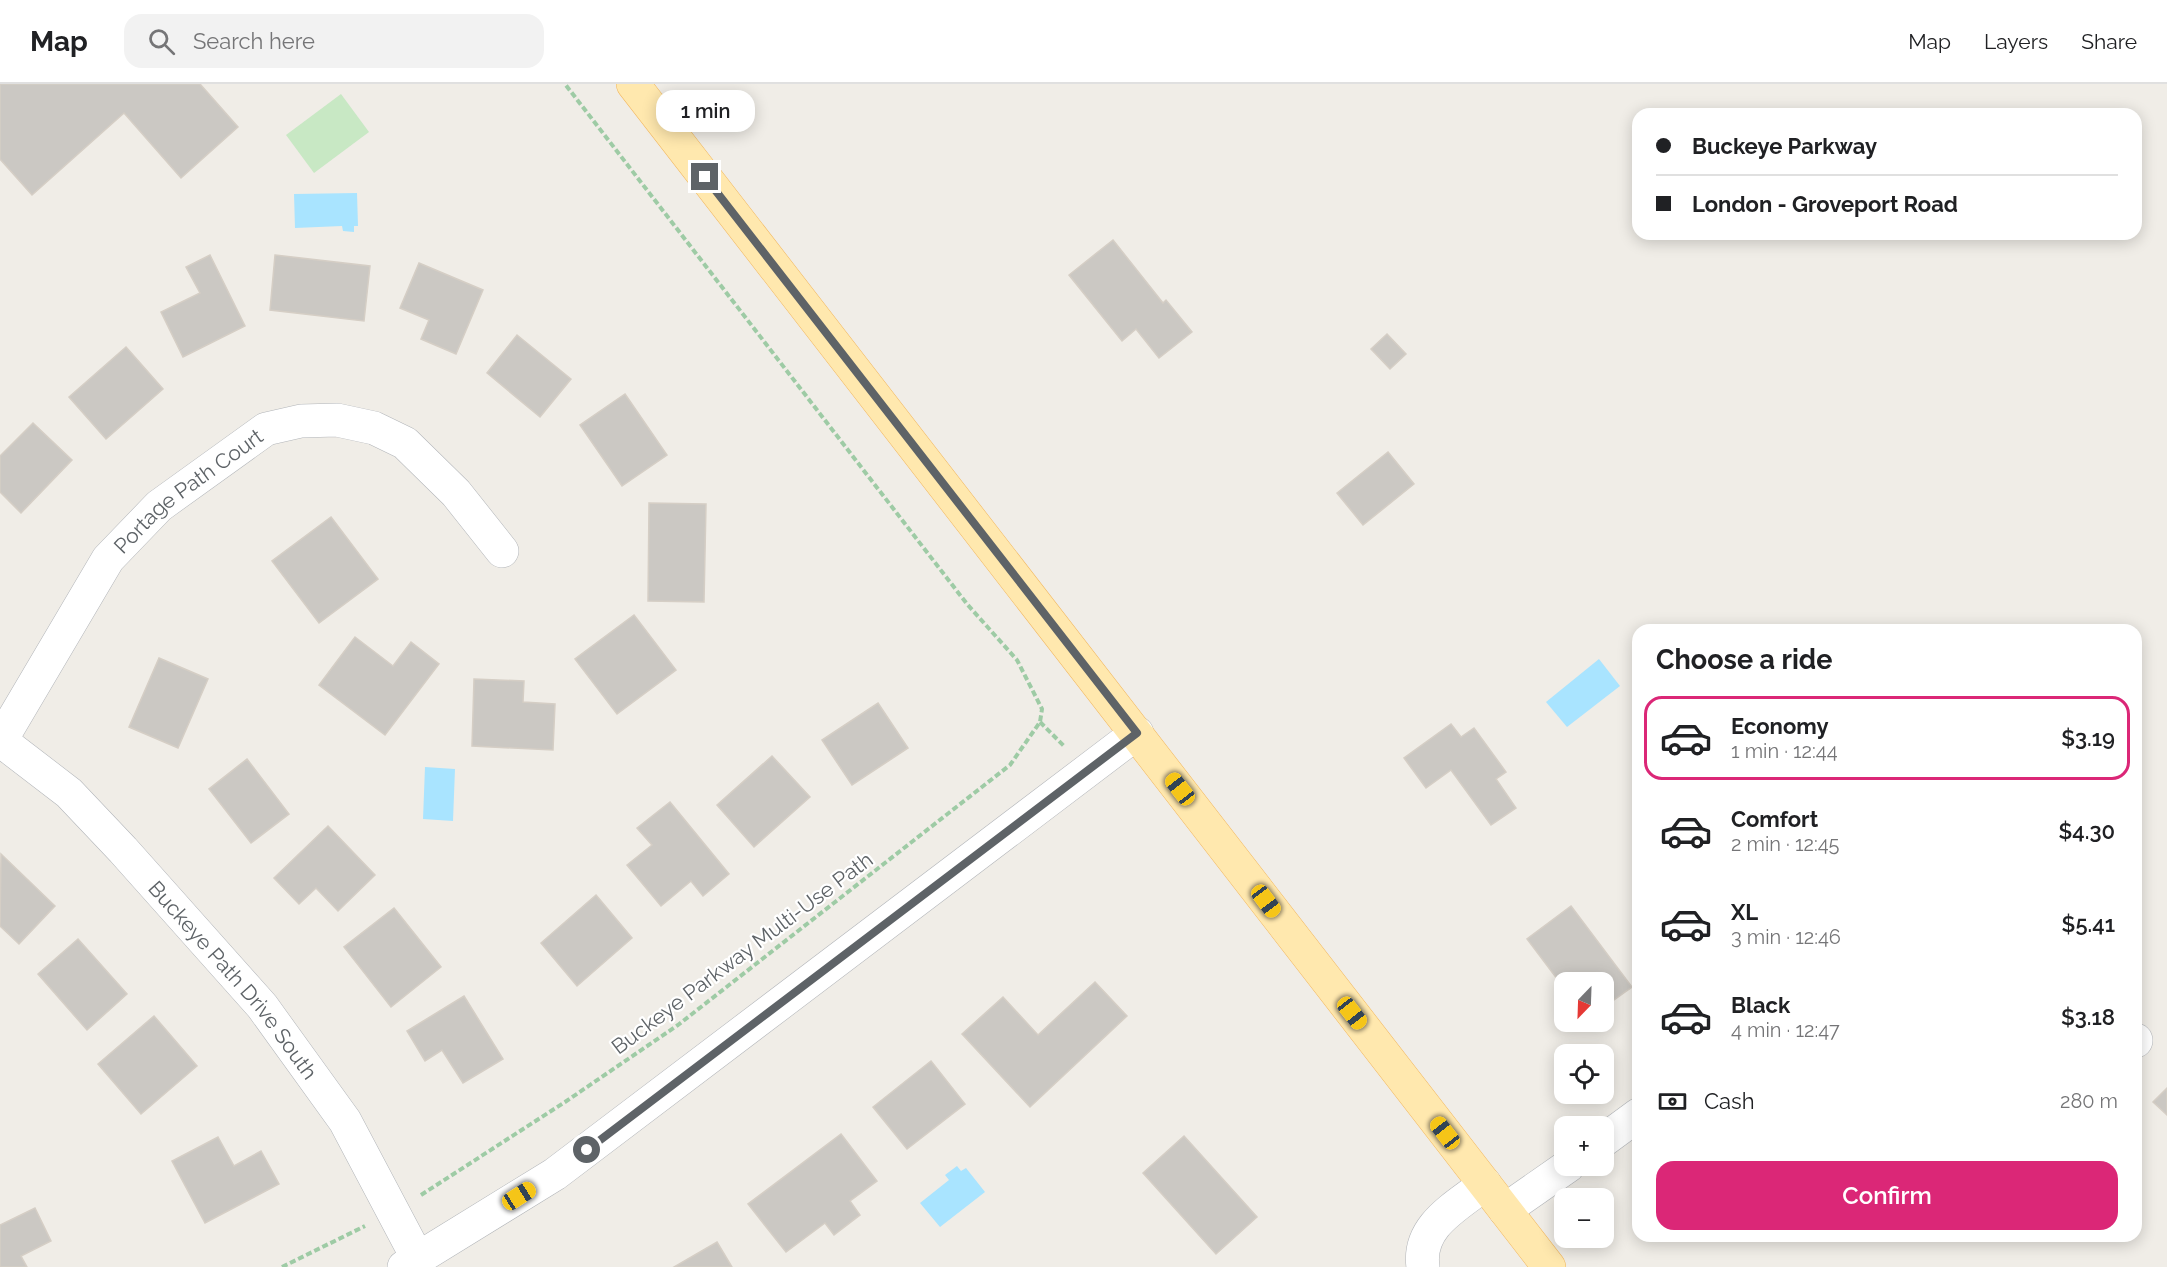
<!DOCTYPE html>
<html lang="en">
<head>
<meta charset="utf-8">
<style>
  body { margin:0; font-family:Raleway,sans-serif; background:#f2f2f2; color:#202124; height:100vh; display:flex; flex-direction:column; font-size:22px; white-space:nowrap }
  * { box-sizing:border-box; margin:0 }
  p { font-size:20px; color:#757577 }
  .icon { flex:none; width:33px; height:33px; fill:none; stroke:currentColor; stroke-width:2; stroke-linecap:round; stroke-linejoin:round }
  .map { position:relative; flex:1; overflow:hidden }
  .side { position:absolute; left:1632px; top:540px; width:510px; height:618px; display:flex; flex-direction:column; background:#fff; border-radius:18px; box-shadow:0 3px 15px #0003 }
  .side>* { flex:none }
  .banner { position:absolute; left:1632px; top:24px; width:510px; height:132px; border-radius:18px; box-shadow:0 3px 15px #0003; display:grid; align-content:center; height:132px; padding:0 24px; background:#fff }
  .needle { width:39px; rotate:203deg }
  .controls { position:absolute; left:1554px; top:888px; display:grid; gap:12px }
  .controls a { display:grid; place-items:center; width:60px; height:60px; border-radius:12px; background:#fff; box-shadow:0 3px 15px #0003; font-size:30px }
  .end { position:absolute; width:27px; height:27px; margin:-14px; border:8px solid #5e6367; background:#fff; box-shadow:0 0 0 3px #fff }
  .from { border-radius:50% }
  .bubble { position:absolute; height:42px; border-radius:18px; background:#fff; box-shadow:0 3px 15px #0003; font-size:20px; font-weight:600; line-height:42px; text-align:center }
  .car { position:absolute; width:18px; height:36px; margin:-18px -9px; border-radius:8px; box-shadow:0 0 4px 2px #0007; background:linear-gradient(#f5c518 24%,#345 0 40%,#f5c518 0 76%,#345 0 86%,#f5c518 0) }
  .banner b { display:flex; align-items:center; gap:21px; height:57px; font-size:22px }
  .banner b+b { border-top:2px solid #e0e0e0 }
  .banner i { width:15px; height:15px; background:#202124 }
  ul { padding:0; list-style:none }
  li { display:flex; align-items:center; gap:18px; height:84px; margin:0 12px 9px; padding:0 12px; border:3px solid transparent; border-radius:18px }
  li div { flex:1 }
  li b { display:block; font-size:22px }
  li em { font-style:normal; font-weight:600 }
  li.active { border-color:#db2777 }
  li>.icon { width:54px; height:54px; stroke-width:1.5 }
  h2 { padding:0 24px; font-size:27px; line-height:72px }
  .pay { display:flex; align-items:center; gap:15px; height:66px; padding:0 24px; font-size:22px }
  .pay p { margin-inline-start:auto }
  .cta { display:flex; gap:12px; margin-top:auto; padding:12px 24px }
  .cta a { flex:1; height:69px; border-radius:18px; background:#db2777; color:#fff; font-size:24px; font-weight:600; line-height:69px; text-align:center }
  header { display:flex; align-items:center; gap:36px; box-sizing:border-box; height:84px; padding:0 30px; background:#fff; border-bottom:2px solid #e0e0e0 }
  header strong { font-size:28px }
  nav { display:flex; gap:33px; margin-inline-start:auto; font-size:21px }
  .search { width:420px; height:54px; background:#f2f2f2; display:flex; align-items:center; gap:15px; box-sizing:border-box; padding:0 21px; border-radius:18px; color:#757577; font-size:22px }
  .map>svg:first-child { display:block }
</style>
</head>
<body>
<header>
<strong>Map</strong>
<div class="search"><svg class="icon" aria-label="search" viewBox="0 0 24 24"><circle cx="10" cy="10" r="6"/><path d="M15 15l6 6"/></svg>Search here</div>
<nav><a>Map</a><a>Layers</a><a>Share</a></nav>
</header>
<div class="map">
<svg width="2167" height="1183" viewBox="0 0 2167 1183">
  <rect width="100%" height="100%" fill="#f0ede7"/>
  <polygon fill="#c8e8c4" points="341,10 369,48 314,89 286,51"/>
  <g fill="#a9e4ff">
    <polygon points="357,109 358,142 354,142 354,148 343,147 342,142 295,144 294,110"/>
    <polygon points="1599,575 1620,602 1567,643 1546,618"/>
    <polygon points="425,683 455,685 453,737 423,735"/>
    <polygon points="957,1082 961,1087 966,1084 985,1108 940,1143 920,1119 949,1096 945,1091"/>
  </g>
  <g fill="#cbc8c3" stroke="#d5cec5" stroke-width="1.5">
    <polygon points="0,0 200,0 238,43 181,94 124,29 32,111 0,75"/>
    <polygon points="1113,156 1163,219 1166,216 1192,248 1159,274 1136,245 1122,257 1069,191"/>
    <polygon points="210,171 245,242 183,273 161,228 200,209 186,183"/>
    <polygon points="275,171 370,182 364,237 270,226"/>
    <polygon points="419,179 483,206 456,270 421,255 429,236 400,224"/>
    <polygon points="1387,250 1406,270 1390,285 1371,265"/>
    <polygon points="517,251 571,295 540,333 487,289"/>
    <polygon points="126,263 163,305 106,355 69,313"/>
    <polygon points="625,310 667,371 622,402 580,341"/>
    <polygon points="33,339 72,376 21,429 0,408 0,372"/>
    <polygon points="1388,368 1414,400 1363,441 1337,409"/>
    <polygon points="649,419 706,420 704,518 648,517"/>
    <polygon points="331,433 378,495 319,539 272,477"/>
    <polygon points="634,531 676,586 617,630 575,575"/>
    <polygon points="355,553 393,582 411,558 439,580 385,651 319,601"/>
    <polygon points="159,574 208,595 178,664 129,643"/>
    <polygon points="474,595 524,597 523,618 555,620 553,666 472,662"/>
    <polygon points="878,619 908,664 852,701 822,656"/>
    <polygon points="1451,640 1461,653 1474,644 1506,688 1496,695 1516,724 1491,741 1451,686 1426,704 1404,674"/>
    <polygon points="772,672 810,713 754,763 717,721"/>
    <polygon points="247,675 289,730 251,759 209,705"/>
    <polygon points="670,718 729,790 703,812 691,797 661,822 627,781 652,761 637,744"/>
    <polygon points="328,742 375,791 338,827 316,804 299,820 274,794"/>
    <polygon points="1,770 55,822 19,860 0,842"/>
    <polygon points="596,811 632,854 577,902 541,859"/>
    <polygon points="1571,822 1632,903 1604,923 1604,898 1564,898 1564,904 1527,855"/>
    <polygon points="394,824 441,883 391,923 344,863"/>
    <polygon points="78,855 127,910 87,946 38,890"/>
    <polygon points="1095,898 1127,932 1030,1023 962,950 1003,913 1038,951"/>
    <polygon points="464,912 503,975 463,999 442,966 425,977 407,947"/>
    <polygon points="154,932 197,982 141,1030 98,980"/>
    <polygon points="931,977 965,1020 907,1065 873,1023"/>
    <polygon points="2167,1004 2167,1031 2153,1018"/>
    <polygon points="841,1050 877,1097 850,1117 860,1131 834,1151 825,1139 786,1168 748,1120"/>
    <polygon points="1184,1052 1257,1133 1216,1170 1143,1089"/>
    <polygon points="218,1053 234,1082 261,1067 279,1100 205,1139 172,1077"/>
    <polygon points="35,1124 51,1157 21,1172 27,1183 0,1183 0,1141"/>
    <polygon points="717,1158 732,1183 674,1183"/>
  </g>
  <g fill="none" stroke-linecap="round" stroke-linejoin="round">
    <g stroke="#b2b5b9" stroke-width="34">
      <g id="minor">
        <path id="s1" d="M 0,656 L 69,709 L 123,766 L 262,922 L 345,1037 L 418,1175"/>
        <path id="s2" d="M 1,656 L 108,475 L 159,422 L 266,345 L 301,337 L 337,336 L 374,344 L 405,359 L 456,409 L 502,467"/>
        <polyline points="2136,956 2136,957"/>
        <polyline points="1604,1056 1638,1031"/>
        <polyline points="1505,1126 1568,1082"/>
        <polyline points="404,1183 555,1090 1137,649"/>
        <path d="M 1423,1183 C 1417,1142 1456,1123 1485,1100"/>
      </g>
    </g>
    <g stroke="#f2b75f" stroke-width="34">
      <polyline id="major" points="633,0 1549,1183"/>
    </g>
    <g stroke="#9ecba5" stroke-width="4" stroke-dasharray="6 3" stroke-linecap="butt">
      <polyline points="1040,638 1065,663"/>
      <polyline points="421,1111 565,1018 678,941 1010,681 1040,638 1042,625 1017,576 967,520 565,0"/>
      <polyline points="282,1183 365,1142"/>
    </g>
    <use href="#minor" stroke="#fff" stroke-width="33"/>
    <use href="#major" stroke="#ffe8ae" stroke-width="33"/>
  </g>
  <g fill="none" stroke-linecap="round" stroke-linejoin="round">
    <polyline stroke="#5e6367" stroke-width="8" points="587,1066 1137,649 705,93"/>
  </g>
  <g text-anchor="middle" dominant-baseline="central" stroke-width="4.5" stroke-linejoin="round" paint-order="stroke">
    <g font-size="21" fill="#5e6367" stroke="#fff">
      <text stroke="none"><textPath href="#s2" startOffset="316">Portage Path Court</textPath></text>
      <text transform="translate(742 869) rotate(-37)">Buckeye Parkway Multi-Use Path</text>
      <text stroke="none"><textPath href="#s1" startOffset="336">Buckeye Path Drive South</textPath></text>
    </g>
  </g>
</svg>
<div class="controls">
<a><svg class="needle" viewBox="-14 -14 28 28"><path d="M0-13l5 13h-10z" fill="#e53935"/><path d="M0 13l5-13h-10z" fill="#757577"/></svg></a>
<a><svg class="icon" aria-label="locate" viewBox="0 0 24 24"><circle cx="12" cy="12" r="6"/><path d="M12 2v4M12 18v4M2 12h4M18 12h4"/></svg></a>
<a>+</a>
<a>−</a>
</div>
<i class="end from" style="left:587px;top:1066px"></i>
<i class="end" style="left:705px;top:93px"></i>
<div class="bubble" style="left:656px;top:6px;width:99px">1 min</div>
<i class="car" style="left:1180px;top:705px;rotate:322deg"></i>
<i class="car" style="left:1266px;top:817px;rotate:143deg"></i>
<i class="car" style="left:1352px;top:929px;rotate:142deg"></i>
<i class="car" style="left:1445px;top:1049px;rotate:322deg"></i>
<i class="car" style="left:519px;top:1112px;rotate:58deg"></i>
<div class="banner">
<b><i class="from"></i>Buckeye Parkway</b>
<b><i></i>London - Groveport Road</b>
</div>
<section class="side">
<h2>Choose a ride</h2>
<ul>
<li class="active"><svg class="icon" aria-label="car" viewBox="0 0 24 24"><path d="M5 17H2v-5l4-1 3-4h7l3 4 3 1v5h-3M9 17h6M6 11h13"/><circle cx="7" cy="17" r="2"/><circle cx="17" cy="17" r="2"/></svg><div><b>Economy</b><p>1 min · 12:44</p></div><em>$3.19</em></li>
<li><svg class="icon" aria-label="car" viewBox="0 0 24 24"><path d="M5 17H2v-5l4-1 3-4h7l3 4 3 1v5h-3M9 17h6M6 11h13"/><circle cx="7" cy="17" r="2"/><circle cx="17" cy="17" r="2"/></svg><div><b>Comfort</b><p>2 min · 12:45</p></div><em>$4.30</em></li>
<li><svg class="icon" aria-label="car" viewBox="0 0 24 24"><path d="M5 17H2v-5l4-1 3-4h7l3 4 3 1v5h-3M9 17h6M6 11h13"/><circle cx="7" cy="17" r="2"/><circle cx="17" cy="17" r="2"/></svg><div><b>XL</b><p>3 min · 12:46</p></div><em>$5.41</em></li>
<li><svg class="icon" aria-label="car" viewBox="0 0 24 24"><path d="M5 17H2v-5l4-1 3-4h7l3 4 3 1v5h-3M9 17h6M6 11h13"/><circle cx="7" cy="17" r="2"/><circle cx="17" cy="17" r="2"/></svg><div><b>Black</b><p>4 min · 12:47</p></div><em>$3.18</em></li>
</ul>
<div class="pay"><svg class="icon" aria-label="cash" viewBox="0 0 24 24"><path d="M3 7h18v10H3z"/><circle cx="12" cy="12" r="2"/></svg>Cash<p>280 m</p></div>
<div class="cta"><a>Confirm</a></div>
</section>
</div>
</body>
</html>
